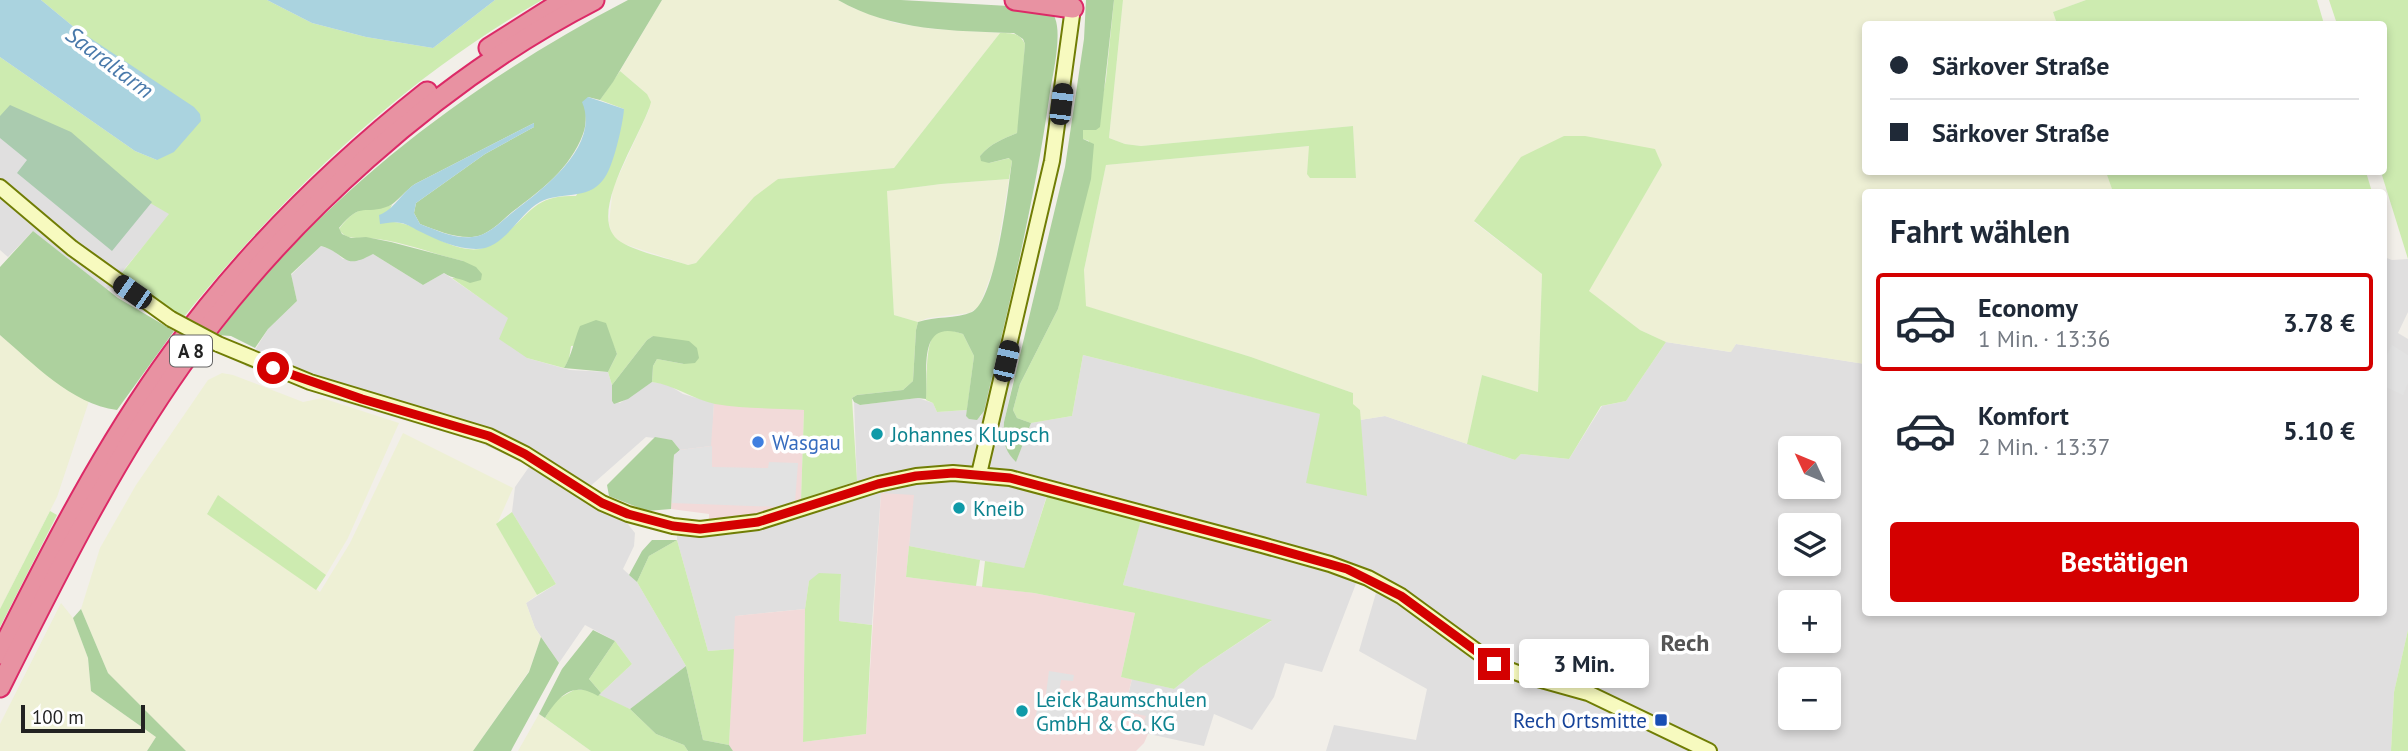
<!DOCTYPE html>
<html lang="de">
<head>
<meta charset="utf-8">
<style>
  body { margin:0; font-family:"PT Sans",sans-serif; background:#f6f6f7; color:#1f2937; height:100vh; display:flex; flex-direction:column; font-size:26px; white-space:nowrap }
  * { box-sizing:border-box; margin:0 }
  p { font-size:23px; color:#747a83 }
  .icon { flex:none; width:38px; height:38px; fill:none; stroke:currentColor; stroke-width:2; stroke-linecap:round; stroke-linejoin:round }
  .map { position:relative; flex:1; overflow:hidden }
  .panel { position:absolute; left:1862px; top:189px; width:525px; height:427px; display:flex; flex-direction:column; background:#fff; border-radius:7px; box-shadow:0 4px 10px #0003 }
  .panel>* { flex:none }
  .guide { position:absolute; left:1862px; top:21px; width:525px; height:154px; border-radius:7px; box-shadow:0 4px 10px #0003; display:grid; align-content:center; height:154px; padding:0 28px; background:#fff }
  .needle { width:46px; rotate:314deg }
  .buttons { position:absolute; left:1778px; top:436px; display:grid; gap:14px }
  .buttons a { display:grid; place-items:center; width:63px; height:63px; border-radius:7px; background:#fff; box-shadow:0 4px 10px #0003; font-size:35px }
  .scale { position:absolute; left:21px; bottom:18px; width:124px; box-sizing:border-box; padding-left:7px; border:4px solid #222; border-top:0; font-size:19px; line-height:24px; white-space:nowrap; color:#222; -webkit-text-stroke:5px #fff; paint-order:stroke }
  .end { position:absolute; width:32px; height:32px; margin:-16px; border:9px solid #d40000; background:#fff; box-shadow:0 0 0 4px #fff }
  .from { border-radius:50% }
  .bubble { position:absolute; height:49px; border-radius:7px; background:#fff; box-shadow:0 4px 10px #0003; font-size:23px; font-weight:800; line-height:49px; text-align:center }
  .car { position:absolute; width:21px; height:42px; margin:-21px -10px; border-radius:9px; box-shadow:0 0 5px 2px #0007; background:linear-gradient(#222 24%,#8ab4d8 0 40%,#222 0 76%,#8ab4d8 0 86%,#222 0) }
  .guide b { display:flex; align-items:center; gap:24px; height:66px; font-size:26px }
  .guide b+b { border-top:2px solid #e0e1e3 }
  .guide i { width:18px; height:18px; background:#1f2937 }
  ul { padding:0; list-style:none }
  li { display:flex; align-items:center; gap:21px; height:98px; margin:0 14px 10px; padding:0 14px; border:4px solid transparent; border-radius:7px }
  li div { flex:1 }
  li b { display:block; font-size:26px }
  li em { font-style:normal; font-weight:800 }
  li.current { border-color:#d40000 }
  li>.icon { width:63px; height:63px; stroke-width:1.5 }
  h2 { padding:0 28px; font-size:32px; line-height:84px }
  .action { display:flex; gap:14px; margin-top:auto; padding:14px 28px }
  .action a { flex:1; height:80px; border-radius:7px; background:#d40000; color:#fff; font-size:28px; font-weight:800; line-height:80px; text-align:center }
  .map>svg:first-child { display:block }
</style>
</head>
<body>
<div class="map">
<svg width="2408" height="751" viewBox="0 0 2408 751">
  <rect width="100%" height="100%" fill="#f2efe9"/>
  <g fill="#e0dfdf" fill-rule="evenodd">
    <polygon points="0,116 170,214 107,290 33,231 8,257 0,250"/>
    <polygon points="321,246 333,250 343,259 373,254 423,285 444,273 509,318 527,358 570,370 608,372 612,385 612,401 620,403 652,382 667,384 683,394 714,403 712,446 680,450 672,440 646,437 578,497 627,523 635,533 634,546 623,569 637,582 686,666 630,709 598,696 632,664 615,641 585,625 559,663 535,628 526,603 556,584 512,512 515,487 529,467 521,461 478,442 333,399 245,366 268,329 297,301 291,275"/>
    <path d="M 2384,257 L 2392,260 L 2408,259 L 2408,312 L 2398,333 L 2408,339 L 2408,630 L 2394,692 L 2391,751 L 1326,751 L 1334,725 L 1416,740 L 1427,689 L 1359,651 L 1376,593 L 1357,581 L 1322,672 L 1285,663 L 1274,697 L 1252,730 L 1214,714 L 1204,746 L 1140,732 L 1124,711 L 1132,679 L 1174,689 L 1200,668 L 1271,621 L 1123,585 L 1144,507 L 1051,482 L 1024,569 L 909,546 L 910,525 L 881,493 L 872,625 L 839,621 L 841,575 L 809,581 L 805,609 L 736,616 L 734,649 L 708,651 L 677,540 L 677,519 L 724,521 L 776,509 L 857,481 L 854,402 L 860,405 L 918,398 L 933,403 L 937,412 L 967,410 L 966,416 L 981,417 L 1001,341 L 1021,347 L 1004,422 L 1003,442 L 1016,461 L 1031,423 L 1072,416 L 1083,355 L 1321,414 L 1367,495 L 1360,420 L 1385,416 L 1515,460 L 1521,454 L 1569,459 L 1602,406 L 1626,401 L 1666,342 L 1730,352 L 1736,344 L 1865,364 L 1866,612 L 2384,612 ZM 1790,448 L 1829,448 L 1829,486 L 1790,486 ZM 1790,525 L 1829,525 L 1829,564 L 1790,564 ZM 1790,602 L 1829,602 L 1829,640 L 1790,640 ZM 1790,679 L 1829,679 L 1829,718 L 1790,718 Z"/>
  </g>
  <g fill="#f2dad9">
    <polygon points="714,403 804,410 801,500 749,517 709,521 709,514 671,509 674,455 680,450 711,446"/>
    <polygon points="881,493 914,495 906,577 1034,593 1135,613 1121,677 1132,679 1124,711 1146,716 1140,732 1148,734 1144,743 1136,751 733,751 729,745 735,616 805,609 803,742 866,734"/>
  </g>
  <g fill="#eef0d5">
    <polygon points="662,0 838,0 855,9 895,23 934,29 1000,33 894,168 778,179 696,263 688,265 621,243 612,235 609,223 613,188 649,110 647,94 620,71"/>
    <polygon points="1123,0 2086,0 2053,12 2057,24 1866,24 1866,172 2106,172 2113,192 1866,192 1865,364 1736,344 1731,352 1666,342 1640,330 1588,291 1662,165 1474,222 1542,274 1538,392 1482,375 1467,444 1385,416 1360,420 1360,410 1353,405 1353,393 1251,357 1085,306 1084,270 1106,165 1310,146 1307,174 1356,178 1353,126 1141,146 1125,144 1109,138"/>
    <polygon points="1009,179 995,264 979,307 969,313 928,318 918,322 894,315 886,191 941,184"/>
    <polygon points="0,335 51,378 89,401 57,497 0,609"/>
    <polygon points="222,373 233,375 303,402 322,398 399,423 348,538 326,575 219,496 207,513 320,592 350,543 403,433 513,488 497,524 537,595 526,603 535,628 541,637 529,671 473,751 186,751 108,673 81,609 100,548 136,485 208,380"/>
    <polygon points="61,603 73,618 88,658 91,691 156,737 147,751 0,751 0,724"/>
    <polygon points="539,714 591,751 518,751"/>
  </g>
  <g fill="#cdebb0">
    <path d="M 41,0 L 267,0 L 312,23 L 366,37 L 433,48 L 495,0 L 542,0 C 401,80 284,193 183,318 L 121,274 L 169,214 L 0,116 L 0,57 L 135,151 L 157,160 L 75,28 Z"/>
    <polygon points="1114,0 1123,0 1109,138 1125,144 1141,146 1353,126 1356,178 1310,178 1307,174 1309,146 1106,165 1084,270 1086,306 1251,357 1353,393 1353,404 1360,410 1367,496 1306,483 1320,414 1083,355 1072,416 1031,423 1017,418 1013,410 1020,384 1058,309 1089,141 1083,139 1083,130 1096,130 1106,79"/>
    <polygon points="2086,0 2317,0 2324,24 2057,24 2053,12"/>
    <polygon points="2329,0 2408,0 2408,259 2381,172 2384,172 2384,24 2337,24"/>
    <path d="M 1000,33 C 1012,33 1020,33 1025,44 L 1019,121 L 1017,133 C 1003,139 991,143 980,156 L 989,163 L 1010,158 L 1012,161 L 1009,179 L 941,184 L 887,191 L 894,315 L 918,322 L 916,330 L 913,381 L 903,390 L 857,395 L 852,398 L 857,481 L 801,500 L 804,410 C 775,408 744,409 715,404 C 693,399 674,385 652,382 L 653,366 L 657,359 L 684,364 L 653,336 L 647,340 L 612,385 L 608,372 L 617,354 L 612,342 L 571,346 L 569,359 L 564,368 L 527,358 L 499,339 L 508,318 L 452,278 L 460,278 L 463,261 C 432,254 400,240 368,238 C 356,237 346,241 339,229 C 360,202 364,212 392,205 L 389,211 L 394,222 C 424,225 448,253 480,249 C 488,247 493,242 499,238 C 530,217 532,194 576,196 L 624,109 L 600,100 L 620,71 L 647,94 L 651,102 C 644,132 582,219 621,242 C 637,252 670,259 688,265 L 696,263 L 754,197 L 778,179 L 894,168 Z"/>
    <polygon points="1564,136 1585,136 1655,149 1662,165 1589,291 1640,330 1666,342 1626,401 1601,406 1569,459 1521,454 1515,460 1467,444 1482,375 1538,392 1542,274 1474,221 1521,157"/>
    <polygon points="2106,172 2366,172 2372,192 2113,192"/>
    <path d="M 950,330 L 963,334 L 974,356 L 967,410 L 937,412 L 933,403 L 926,400 C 927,385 925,345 934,335 C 938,330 944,331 950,330 Z"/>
    <polygon points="1048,493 1141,520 1123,585 1272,620 1200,668 1174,689 1121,677 1135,613 1034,593 982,587 985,561 1024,568"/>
    <polygon points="218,495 326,575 316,590 207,514"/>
    <polygon points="50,511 57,515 0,627 0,609"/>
    <polygon points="512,512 556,584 537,595 496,524"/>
    <polygon points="677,540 708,651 734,649 729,745 703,740 686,666 637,582 649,556"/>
    <polygon points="909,546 980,560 976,586 906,577"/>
    <polygon points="819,573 841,574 839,621 872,625 866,734 803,742 805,609 809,581"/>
    <polygon points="2408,630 2408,751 2391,751 2394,692"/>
    <polygon points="615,641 632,664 601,693 589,679"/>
    <polygon points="574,690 589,690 630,709 656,734 684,745 688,751 591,751 545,718 556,700"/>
  </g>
  <g fill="#add19e">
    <path d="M 628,0 L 662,0 L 613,82 L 600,100 L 588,97 C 584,109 588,122 583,134 C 570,169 541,190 512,212 C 500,222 488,236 472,237 C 454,238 436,230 420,224 L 414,213 L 416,203 L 485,154 L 534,127 L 534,123 L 415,184 C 407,189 396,203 389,206 C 364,216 362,200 339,228 L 342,234 L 351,238 L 366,237 L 391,242 L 463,261 L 476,267 L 482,274 L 481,280 L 470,283 C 461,278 453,279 444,273 L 423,285 L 373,254 C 342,271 348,254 321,246 L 291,274 L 297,301 L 268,329 L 255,348 L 231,336 L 217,335 C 236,311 254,287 275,265 C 374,156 498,68 628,0 Z"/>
    <path d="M 838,0 L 901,0 L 1043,8 C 1049,10 1053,12 1055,18 C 1062,35 1053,74 1050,92 C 1035,200 1009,305 984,411 L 977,420 L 969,419 L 966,416 L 974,356 L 963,334 C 917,318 928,370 926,399 L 918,398 L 860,405 L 854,402 L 852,398 L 857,395 L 903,390 L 913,381 L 916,330 L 918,322 C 935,316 956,319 972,312 C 996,299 1008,190 1012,161 L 1009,158 L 989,163 L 981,161 L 980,156 C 991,143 1003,139 1017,133 L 1025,44 L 1023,39 L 1014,33 C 954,31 892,31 838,0 Z"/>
    <path d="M 1086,0 L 1114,0 L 1100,127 L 1096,130 L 1083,130 L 1083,139 L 1094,144 L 1091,179 L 1058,309 L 1020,384 L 1013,410 L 1017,418 L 1031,423 L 1016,462 C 1003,449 1003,439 1004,422 L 1065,167 L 1084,39 Z"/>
    <path d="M 33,231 L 118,298 L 174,331 L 117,410 C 71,404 33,363 0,335 L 0,267 Z"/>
    <path d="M 596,320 L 606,323 L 617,354 L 608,372 L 564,368 C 572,355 574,340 580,326 Z"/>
    <polygon points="653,336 689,341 697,348 699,358 695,363 684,364 657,359 653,366 652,382 628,399 614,404 612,401 612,385 647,340"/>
    <polygon points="655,437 672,440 680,450 674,455 671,509 647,511 609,496 607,485"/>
    <polygon points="652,540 677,540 649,556 637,582 629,575 642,551"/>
    <polygon points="81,609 108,673 186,751 147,751 156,737 91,691 88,658 73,618"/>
    <path d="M 593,630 L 615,641 L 589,679 L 601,693 L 598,696 C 572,680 558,697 545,718 L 539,714 L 562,669 Z"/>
    <polygon points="541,637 559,663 513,747 511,751 473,751 529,672"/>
    <polygon points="686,666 703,740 729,745 733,751 688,751 684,745 656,734 630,709"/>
  </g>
  <polygon fill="#aacbaf" points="10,105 71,132 152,202 112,251 17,173 27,160 0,138 0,116"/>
  <g fill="#e2e2e2">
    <polygon points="2392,345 2408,355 2408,383 2403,395 2384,386 2384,360"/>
    <polygon points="712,446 712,467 768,468 769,462 798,463 795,502 781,507 672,503 674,455 680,450"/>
    <polygon points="1049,671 1074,675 1073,681 1061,680 1058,699 1073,704 1069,729 1062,727 1055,734 1033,730 1037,710 1044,709"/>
  </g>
  <g fill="#aad3df">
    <polygon points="0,0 41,0 75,28 194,107 200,114 201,121 174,152 157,160 135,151 0,57"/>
    <polygon points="267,0 495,0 433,48 366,37 312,23"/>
    <path d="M 588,97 L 624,109 C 623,124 613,169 603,180 C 587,201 560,191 540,202 C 518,214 505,249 476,249 C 457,249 437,240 421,232 C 414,229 408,224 401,223 C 394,221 387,223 380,224 L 379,215 C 394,210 401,193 415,184 L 534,123 L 534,127 L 485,154 L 416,203 L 414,213 L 420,224 C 436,230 454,239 472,237 C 488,236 500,222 513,212 C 543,189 601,146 582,102 Z"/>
  </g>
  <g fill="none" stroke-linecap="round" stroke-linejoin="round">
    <g stroke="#707d05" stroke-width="18">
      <g id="secondary">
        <polyline points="0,187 72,248 171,319"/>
        <polyline points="218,344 310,382 489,436 525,454 602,503 628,514 673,526 700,529 758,522 878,484 916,476 953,473 1010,478 1262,545 1330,564 1368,578 1401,596 1494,664 1523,675 1588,693 1709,751"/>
        <polyline points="979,474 1052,161 1073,8"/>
      </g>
    </g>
    <g stroke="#dc2a67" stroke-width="23">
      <g id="motorway">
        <polyline points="1015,0 1073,8"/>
        <polyline points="489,48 565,0"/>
        <path d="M 0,654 C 51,551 104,447 172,354 C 244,255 331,168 427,92"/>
        <path d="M 0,687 C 55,577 110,466 181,365 C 281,222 438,80 594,0"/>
      </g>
    </g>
    <use href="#secondary" stroke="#f7fabf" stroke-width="14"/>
    <use href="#motorway" stroke="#e892a2" stroke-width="19"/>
    <g stroke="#707d05" stroke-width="18" stroke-linecap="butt">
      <polyline id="secondary-bridge" points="171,319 218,344"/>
    </g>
    <use href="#secondary-bridge" stroke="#f7fabf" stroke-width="14"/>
  </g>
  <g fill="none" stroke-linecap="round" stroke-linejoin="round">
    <polyline stroke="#d40000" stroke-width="9" points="273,368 362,399 489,436 525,454 602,503 628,514 673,526 700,529 758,522 878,484 916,476 953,473 1010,478 1262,545 1347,569 1401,596 1494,664"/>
  </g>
  <g fill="#0f9aa8" stroke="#fff" stroke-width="2.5">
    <circle cx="877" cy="434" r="7"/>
    <circle cx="959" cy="508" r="7"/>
    <circle cx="1022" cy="711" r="7"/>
  </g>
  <circle fill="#3f7fe0" stroke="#fff" stroke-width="2.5" cx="758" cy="442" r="7"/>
  <rect fill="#1a4fb4" stroke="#fff" stroke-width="2.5" x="1654" y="713" width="14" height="14" rx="3.5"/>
  <g text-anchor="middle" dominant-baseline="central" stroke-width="7" stroke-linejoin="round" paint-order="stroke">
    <rect fill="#fff" stroke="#646464" stroke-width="2" x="170" y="335.5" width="42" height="31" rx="5"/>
    <g font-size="19" font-weight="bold" fill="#222">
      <text x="191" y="351">A 8</text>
    </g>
    <g font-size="21" fill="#0d838f" stroke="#fff" text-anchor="start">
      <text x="891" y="434">Johannes Klupsch</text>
      <text x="973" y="508">Kneib</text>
      <text x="1036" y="699">Leick Baumschulen<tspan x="1036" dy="24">GmbH &amp; Co. KG</tspan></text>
    </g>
    <g font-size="21" fill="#366cbe" stroke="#fff" text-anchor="start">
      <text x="772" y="442">Wasgau</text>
    </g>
    <g font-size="21" fill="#164399" stroke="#fff" text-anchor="end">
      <text x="1647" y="720">Rech Ortsmitte</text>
    </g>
    <g font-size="23" font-style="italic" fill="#4a7aab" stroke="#fff">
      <text transform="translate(110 62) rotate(37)">Saaraltarm</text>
    </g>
    <g font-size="24" font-weight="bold" fill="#555" stroke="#fff">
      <text x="1685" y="642">Rech</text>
    </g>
  </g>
</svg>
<div class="buttons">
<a><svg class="needle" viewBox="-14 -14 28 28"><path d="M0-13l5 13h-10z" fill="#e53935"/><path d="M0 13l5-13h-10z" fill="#747a83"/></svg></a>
<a><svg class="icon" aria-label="layers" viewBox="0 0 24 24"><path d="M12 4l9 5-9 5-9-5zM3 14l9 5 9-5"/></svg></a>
<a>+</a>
<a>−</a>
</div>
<div class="scale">100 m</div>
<i class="end from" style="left:273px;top:368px"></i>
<i class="end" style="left:1494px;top:664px"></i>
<div class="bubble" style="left:1519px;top:639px;width:130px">3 Min.</div>
<i class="car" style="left:1061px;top:104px;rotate:7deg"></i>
<i class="car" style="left:132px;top:292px;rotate:305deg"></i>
<i class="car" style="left:1006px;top:361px;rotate:13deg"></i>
<div class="guide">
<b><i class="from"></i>Särkover Straße</b>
<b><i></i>Särkover Straße</b>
</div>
<section class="panel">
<h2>Fahrt wählen</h2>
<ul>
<li class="current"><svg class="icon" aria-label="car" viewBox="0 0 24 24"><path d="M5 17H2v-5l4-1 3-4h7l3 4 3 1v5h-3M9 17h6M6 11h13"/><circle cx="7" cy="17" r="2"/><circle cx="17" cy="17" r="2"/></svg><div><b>Economy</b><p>1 Min. · 13:36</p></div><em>3.78 €</em></li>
<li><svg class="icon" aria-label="car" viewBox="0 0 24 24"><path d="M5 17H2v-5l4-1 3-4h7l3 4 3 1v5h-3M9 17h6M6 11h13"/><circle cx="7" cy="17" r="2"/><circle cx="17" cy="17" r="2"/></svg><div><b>Komfort</b><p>2 Min. · 13:37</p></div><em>5.10 €</em></li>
</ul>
<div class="action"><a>Bestätigen</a></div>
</section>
</div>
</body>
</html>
